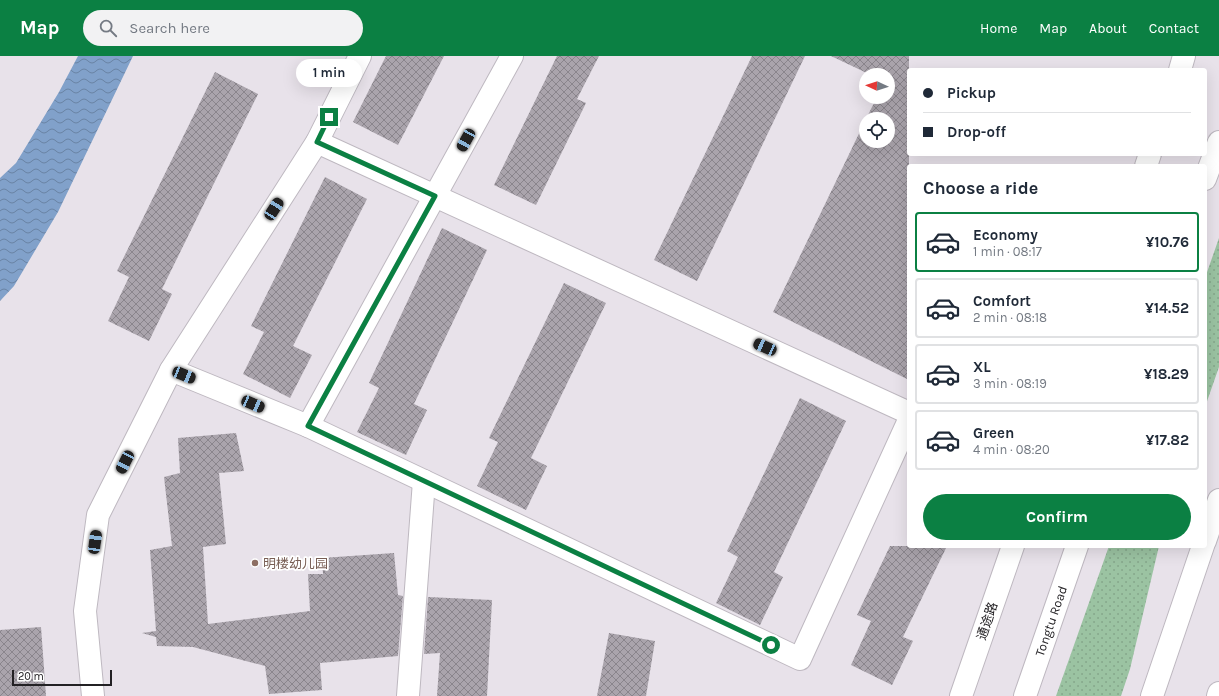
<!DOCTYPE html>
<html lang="en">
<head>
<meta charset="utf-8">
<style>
  body { margin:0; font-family:Karla,"Noto Sans SC",sans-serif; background:#f2f2f3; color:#1f2937; height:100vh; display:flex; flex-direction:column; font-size:15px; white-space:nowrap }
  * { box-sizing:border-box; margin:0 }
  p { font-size:13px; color:#747a83 }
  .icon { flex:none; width:22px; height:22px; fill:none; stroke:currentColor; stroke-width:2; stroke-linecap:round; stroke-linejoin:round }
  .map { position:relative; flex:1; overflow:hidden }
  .panel { position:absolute; left:907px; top:108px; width:300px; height:384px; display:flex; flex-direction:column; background:#fff; border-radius:4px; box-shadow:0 4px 16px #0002 }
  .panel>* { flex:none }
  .top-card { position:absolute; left:907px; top:12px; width:300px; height:88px; border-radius:4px; box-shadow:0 4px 16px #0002; display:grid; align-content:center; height:88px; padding:0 16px; background:#fff }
  .needle { width:26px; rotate:273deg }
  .fabs { position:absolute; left:859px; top:12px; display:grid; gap:8px }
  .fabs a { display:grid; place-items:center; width:36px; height:36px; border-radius:50%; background:#fff; box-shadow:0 4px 16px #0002; font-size:20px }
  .scale { position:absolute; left:12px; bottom:10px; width:100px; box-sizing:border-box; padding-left:4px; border:2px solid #232124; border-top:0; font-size:11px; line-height:14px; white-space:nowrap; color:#232124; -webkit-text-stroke:3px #fff; paint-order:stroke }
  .end { position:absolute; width:18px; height:18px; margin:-9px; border:5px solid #0b8043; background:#fff; box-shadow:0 0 0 2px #fff }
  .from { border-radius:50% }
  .bubble { position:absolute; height:28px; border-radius:14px; background:#fff; box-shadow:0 4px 16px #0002; font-size:13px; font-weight:700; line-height:28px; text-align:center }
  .car { position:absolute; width:12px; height:24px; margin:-12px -6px; border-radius:5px; box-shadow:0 0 3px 1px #0007; background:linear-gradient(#222 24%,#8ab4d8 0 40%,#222 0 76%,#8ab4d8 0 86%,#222 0) }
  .top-card b { display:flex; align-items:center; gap:14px; height:38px; font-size:15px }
  .top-card b+b { border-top:1px solid #e0e1e3 }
  .top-card i { width:10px; height:10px; background:#1f2937 }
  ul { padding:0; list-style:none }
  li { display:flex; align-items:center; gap:12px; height:60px; margin:0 8px 6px; padding:0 8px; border:2px solid #e0e1e3; border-radius:4px }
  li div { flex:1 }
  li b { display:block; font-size:15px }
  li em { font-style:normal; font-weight:700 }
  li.selected { border-color:#0b8043 }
  li>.icon { width:36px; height:36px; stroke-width:1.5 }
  h2 { padding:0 16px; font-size:18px; line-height:48px }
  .primary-button { display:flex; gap:8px; margin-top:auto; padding:8px 16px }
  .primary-button a { flex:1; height:46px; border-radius:24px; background:#0b8043; color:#fff; font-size:16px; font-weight:700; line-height:46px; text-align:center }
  header { display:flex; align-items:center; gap:24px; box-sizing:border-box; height:56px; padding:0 20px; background:#0b8043; color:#fff }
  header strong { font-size:19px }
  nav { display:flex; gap:22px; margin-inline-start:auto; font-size:14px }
  .search { width:280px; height:36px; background:#f2f2f3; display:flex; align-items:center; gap:10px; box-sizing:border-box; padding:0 14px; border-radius:22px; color:#747a83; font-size:15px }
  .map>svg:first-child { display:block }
</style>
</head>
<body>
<header>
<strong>Map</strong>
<div class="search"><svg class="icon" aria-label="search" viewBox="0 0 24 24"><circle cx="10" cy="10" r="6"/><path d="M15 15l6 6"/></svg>Search here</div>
<nav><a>Home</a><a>Map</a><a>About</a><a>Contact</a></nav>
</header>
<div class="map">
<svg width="1219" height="640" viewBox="0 0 1219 640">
  <defs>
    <pattern id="grass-dots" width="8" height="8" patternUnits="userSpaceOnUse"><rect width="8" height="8" fill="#9bc3a2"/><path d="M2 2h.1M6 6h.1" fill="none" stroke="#85a78b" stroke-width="1.8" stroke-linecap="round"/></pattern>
    <pattern id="water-waves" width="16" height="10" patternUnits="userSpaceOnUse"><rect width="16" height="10" fill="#81a1ca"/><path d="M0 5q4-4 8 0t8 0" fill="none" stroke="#6983a4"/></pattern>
    <pattern id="building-cross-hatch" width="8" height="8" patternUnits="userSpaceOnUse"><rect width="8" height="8" fill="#aaa4ac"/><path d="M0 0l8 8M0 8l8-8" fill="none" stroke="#8a858c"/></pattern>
  </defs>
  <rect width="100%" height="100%" fill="#e8e2ea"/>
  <g fill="url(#grass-dots)">
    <polygon points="1219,182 1219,311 1205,351 1205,222"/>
    <polygon points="1109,490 1159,490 1130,613 1121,640 1056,640"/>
  </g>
  <polygon fill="url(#water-waves)" points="78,0 133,0 58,156 14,230 0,245 0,122 16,107 59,36"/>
  <g fill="url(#building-cross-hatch)">
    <polygon points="386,0 444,0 398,89 353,66"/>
    <polygon points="557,0 599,0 577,43 586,47 536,149 494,129"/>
    <polygon points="752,0 805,0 697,225 654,204"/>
    <polygon points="831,0 909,0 909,324 773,256 866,63 866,85 888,85 888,63 866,63 877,41 888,41 888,19 871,19"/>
    <polygon points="215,16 258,38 162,233 172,238 149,285 108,265 129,221 117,215"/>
    <polygon points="325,121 367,143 293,290 312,299 290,342 243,318 264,276 251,270"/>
    <polygon points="442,172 487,194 414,348 427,354 406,399 357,376 379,332 369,327"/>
    <polygon points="564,227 606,247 531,402 547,410 526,454 477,430 498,386 489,382"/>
    <polygon points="800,342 846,365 774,516 783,521 760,569 716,547 738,501 727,495"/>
    <polygon points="236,377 244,415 219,417 226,488 203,491 208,568 310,555 308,518 323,518 322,502 394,497 398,539 403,540 398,600 320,607 322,634 269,638 265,610 193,591 157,590 156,581 142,577 156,575 150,494 172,490 164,421 180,417 178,382"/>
    <polygon points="890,490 947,490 903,581 913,585 892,629 851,609 871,565 857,559"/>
    <polygon points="428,541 492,544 487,640 437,640 440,597 424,598"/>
    <polygon points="41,571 46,640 0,640 0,574"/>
    <polygon points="609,577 655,585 646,640 597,640"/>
  </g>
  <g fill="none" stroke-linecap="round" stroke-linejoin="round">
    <g stroke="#beb8c0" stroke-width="24">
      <g id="minor">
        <polyline points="317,86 909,357"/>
        <polyline points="171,314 308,370 800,603 909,364"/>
        <polyline points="308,370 512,0"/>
        <polyline points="93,640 85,555 98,459 171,314 317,86 360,0"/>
        <polyline points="408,640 424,425"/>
      </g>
    </g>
    <g stroke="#beb8c0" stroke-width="24">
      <g id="major">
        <polyline points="1180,14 1184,0"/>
        <polyline points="1146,110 1150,98"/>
        <polyline points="1205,123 1219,86"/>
        <polyline points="1205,485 1219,444"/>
        <polyline points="961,640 1013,490"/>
        <polyline points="1025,640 1077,490"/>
        <polyline points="1152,640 1203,490"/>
        <polyline points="1218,640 1219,637"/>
      </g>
    </g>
    <use href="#minor" stroke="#fff" stroke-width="22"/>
    <use href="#major" stroke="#fff" stroke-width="22"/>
  </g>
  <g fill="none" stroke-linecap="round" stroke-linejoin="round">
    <polyline stroke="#0b8043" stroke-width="5" points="329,61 317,86 435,140 308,370 771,589"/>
  </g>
  <circle fill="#8d6e63" stroke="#fff" stroke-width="1.5" cx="255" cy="507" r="4"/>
  <g text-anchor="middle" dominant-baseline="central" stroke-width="3.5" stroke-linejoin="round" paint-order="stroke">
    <g font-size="13" fill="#785e54" stroke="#fff" text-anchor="start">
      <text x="263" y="507">明楼幼儿园</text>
    </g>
    <g font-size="13" fill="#232124" stroke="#fff">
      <text transform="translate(987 565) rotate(-71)">通途路</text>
      <text transform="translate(1051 565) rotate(-71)">Tongtu Road</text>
    </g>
  </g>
</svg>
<div class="fabs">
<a><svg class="needle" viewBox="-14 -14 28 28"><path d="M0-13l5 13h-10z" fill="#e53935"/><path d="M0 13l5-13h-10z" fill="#747a83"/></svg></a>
<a><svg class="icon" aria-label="locate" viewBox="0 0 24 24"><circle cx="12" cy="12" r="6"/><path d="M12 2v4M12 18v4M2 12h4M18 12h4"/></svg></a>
</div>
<div class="scale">20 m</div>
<i class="end from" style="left:771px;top:589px"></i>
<i class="end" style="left:329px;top:61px"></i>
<div class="bubble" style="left:296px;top:3px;width:66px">1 min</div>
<i class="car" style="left:466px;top:84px;rotate:209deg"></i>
<i class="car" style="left:274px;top:153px;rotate:33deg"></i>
<i class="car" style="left:765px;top:291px;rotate:294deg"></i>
<i class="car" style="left:184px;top:319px;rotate:112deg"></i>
<i class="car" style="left:253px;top:348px;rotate:113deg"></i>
<i class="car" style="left:125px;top:406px;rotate:207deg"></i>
<i class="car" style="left:95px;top:486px;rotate:8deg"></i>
<div class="top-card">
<b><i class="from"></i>Pickup</b>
<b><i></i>Drop-off</b>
</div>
<section class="panel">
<h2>Choose a ride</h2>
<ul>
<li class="selected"><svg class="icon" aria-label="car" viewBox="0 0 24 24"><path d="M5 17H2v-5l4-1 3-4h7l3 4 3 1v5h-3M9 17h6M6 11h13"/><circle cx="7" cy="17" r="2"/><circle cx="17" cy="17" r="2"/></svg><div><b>Economy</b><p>1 min · 08:17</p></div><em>¥10.76</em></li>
<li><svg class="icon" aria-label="car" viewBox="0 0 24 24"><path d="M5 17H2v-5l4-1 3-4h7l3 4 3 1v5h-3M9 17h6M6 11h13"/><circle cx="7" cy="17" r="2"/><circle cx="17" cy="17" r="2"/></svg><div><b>Comfort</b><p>2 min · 08:18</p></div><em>¥14.52</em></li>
<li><svg class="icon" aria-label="car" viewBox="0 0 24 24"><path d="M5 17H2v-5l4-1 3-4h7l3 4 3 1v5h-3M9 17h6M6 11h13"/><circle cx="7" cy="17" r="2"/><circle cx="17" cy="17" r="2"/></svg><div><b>XL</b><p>3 min · 08:19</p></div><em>¥18.29</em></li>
<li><svg class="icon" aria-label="car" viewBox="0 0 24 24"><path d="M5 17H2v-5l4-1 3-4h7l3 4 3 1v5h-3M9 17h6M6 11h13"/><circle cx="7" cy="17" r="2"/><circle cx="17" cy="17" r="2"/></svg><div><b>Green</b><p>4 min · 08:20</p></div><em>¥17.82</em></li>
</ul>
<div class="primary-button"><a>Confirm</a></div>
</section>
</div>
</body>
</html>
